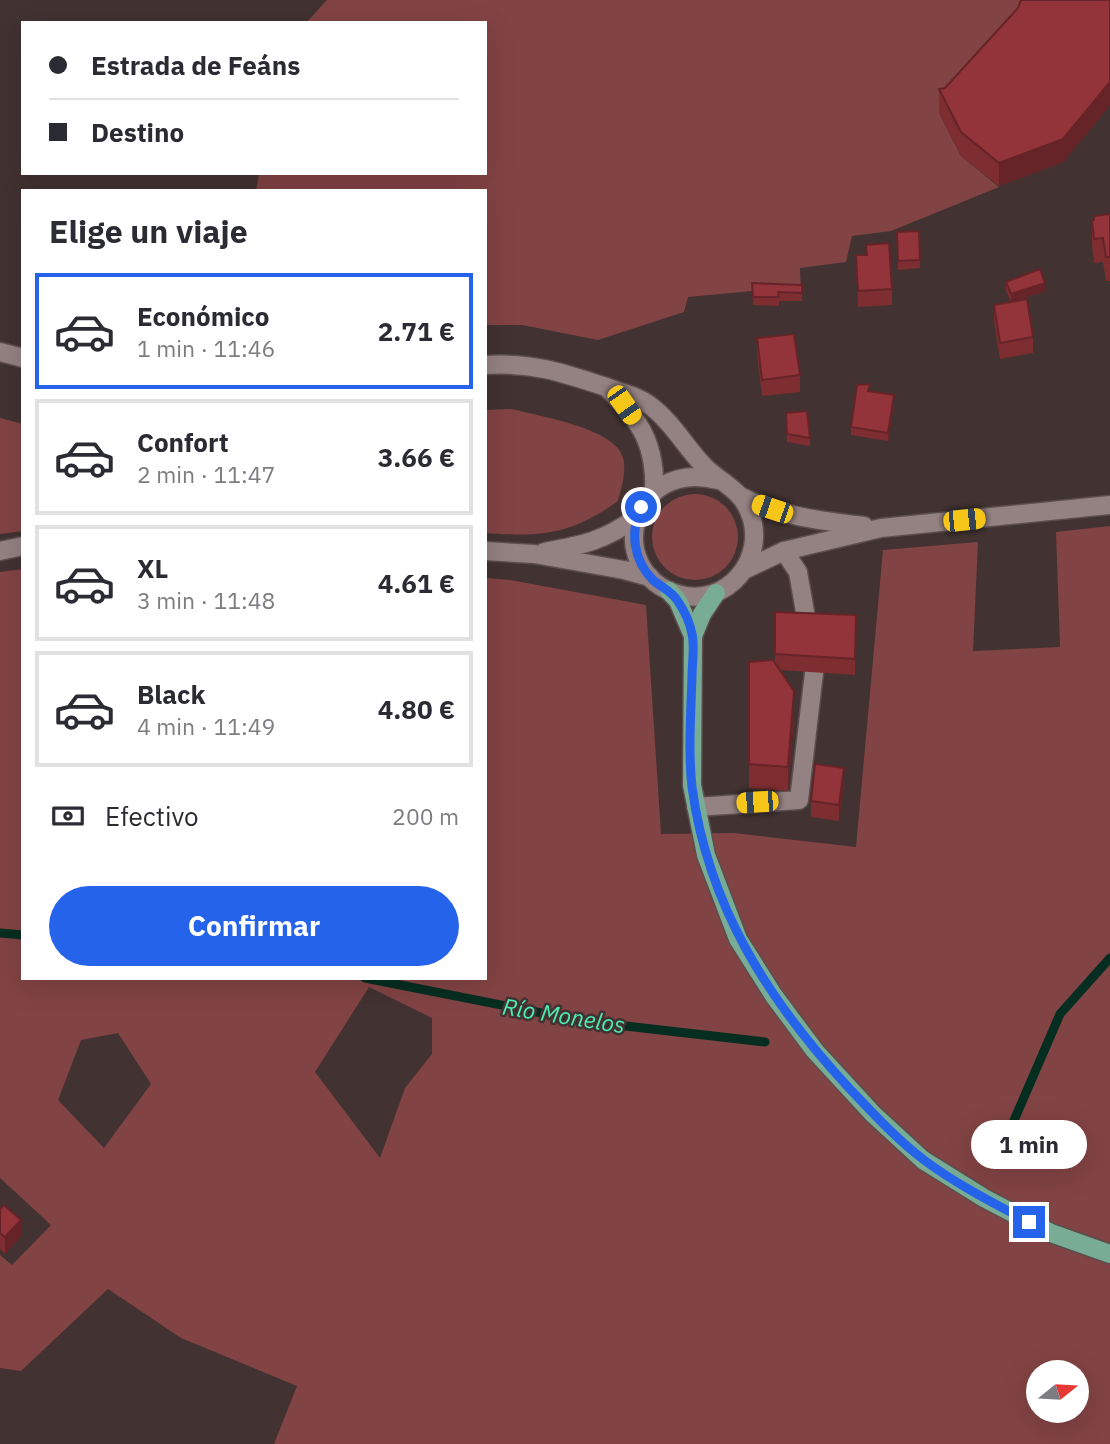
<!DOCTYPE html>
<html lang="es">
<head>
<meta charset="utf-8">
<style>
  body { margin:0; font-family:"IBM Plex Sans",sans-serif; background:#f7f7f7; color:#2b2b33; height:100vh; display:flex; flex-direction:column; font-size:26px; white-space:nowrap }
  * { box-sizing:border-box; margin:0 }
  p { font-size:23px; color:#7c7c81 }
  .icon { flex:none; width:38px; height:38px; fill:none; stroke:currentColor; stroke-width:2; stroke-linecap:round; stroke-linejoin:round }
  .map { position:relative; flex:1; overflow:hidden }
  .side { position:absolute; left:21px; top:189px; width:466px; height:791px; display:flex; flex-direction:column; background:#fff; border-radius:0px; box-shadow:0 7px 28px #0002 }
  .side>* { flex:none }
  .hud { position:absolute; left:21px; top:21px; width:466px; height:154px; border-radius:0px; box-shadow:0 7px 28px #0002; display:grid; align-content:center; height:154px; padding:0 28px; background:#fff }
  .needle { width:46px; rotate:72deg }
  .controls { position:absolute; left:1026px; top:1360px; display:grid; gap:14px }
  .controls a { display:grid; place-items:center; width:63px; height:63px; border-radius:50%; background:#fff; box-shadow:0 7px 28px #0002; font-size:35px }
  .end { position:absolute; width:32px; height:32px; margin:-16px; border:9px solid #2563eb; background:#fff; box-shadow:0 0 0 4px #fff }
  .from { border-radius:50% }
  .bubble { position:absolute; height:49px; border-radius:24px; background:#fff; box-shadow:0 7px 28px #0002; font-size:23px; font-weight:700; line-height:49px; text-align:center }
  .car { position:absolute; width:21px; height:42px; margin:-21px -10px; border-radius:9px; box-shadow:0 0 5px 2px #0007; background:linear-gradient(#f5c518 24%,#345 0 40%,#f5c518 0 76%,#345 0 86%,#f5c518 0) }
  .hud b { display:flex; align-items:center; gap:24px; height:66px; font-size:26px }
  .hud b+b { border-top:2px solid #e1e1e2 }
  .hud i { width:18px; height:18px; background:#2b2b33 }
  ul { padding:0; list-style:none }
  li { display:flex; align-items:center; gap:21px; height:116px; margin:0 14px 10px; padding:0 14px; border:4px solid #e1e1e2; border-radius:0px }
  li div { flex:1 }
  li b { display:block; font-size:26px }
  li em { font-style:normal; font-weight:700 }
  li.selected { border-color:#2563eb }
  li>.icon { width:63px; height:63px; stroke-width:1.5 }
  h2 { padding:0 28px; font-size:32px; line-height:84px }
  .pay { display:flex; align-items:center; gap:18px; height:77px; padding:0 28px; font-size:26px }
  .pay p { margin-inline-start:auto }
  .action { display:flex; gap:14px; margin-top:auto; padding:14px 28px }
  .action a { flex:1; height:80px; border-radius:42px; background:#2563eb; color:#fff; font-size:28px; font-weight:700; line-height:80px; text-align:center }
  .map>svg:first-child { display:block }
</style>
</head>
<body>
<div class="map">
<svg width="1110" height="1444" viewBox="0 0 1110 1444">
  <rect width="100%" height="100%" fill="#423232"/>
  <g fill="#824344" fill-rule="evenodd">
    <polygon points="327,0 1032,0 939,113 961,156 999,187 891,231 852,236 846,262 800,268 801,293 752,291 688,297 684,312 598,340 522,325 485,325 485,191 256,191 259,173 485,173 485,23 306,23"/>
    <path d="M 512,409 C 538,416 616,428 623,458 C 627,472 621,488 618,501 C 571,535 541,537 485,533 L 485,410 Z"/>
    <polygon points="0,418 23,424 23,531 0,534"/>
    <circle cx="695" cy="537" r="43"/>
    <path d="M 1110,526 L 1110,1444 L 274,1444 L 297,1386 L 181,1338 L 108,1289 L 21,1371 L 0,1368 L 0,1255 L 12,1265 L 51,1225 L 0,1178 L 0,572 L 23,569 L 23,978 L 485,978 L 485,578 L 510,580 L 646,605 L 661,834 L 734,833 L 856,847 L 883,550 L 978,542 L 973,651 L 1060,647 L 1056,532 ZM 369,987 L 432,1018 L 432,1054 L 405,1088 L 380,1158 L 315,1072 ZM 118,1033 L 151,1084 L 104,1148 L 58,1100 L 81,1040 ZM 1038,1372 L 1076,1372 L 1076,1410 L 1038,1410 Z"/>
  </g>
  <g fill="none" stroke-linecap="round" stroke-linejoin="round">
    <g stroke="#062e20" stroke-width="9">
      <polyline points="0,933 23,935"/>
      <polyline points="365,978 582,1021 765,1042"/>
      <polyline points="1012,1125 1060,1014 1110,958"/>
    </g>
    <g stroke="#5b4e4d" stroke-width="21">
      <g id="minor">
        <polyline points="0,352 23,358"/>
        <path d="M 485,365 C 533,362 564,373 609,388 C 623,393 640,397 652,407 C 673,423 686,448 705,467 C 720,482 741,490 749,511 C 769,557 727,609 678,594 C 603,572 629,457 718,480"/>
        <path d="M 609,390 C 641,421 656,446 654,491"/>
        <path d="M 740,496 C 778,516 822,521 864,526"/>
        <polyline points="0,551 23,546"/>
        <polyline points="485,551 534,554 624,570 650,577"/>
        <polyline points="784,551 798,572 808,629"/>
        <path d="M 544,552 C 583,545 604,541 637,517"/>
        <polyline points="746,569 784,551 881,528 1110,505"/>
        <polyline points="696,807 799,800 814,673"/>
      </g>
    </g>
    <g stroke="#5b4e4d" stroke-width="21">
      <g id="major">
        <polyline points="669,591 678,601 693,636 692,785 706,855 738,939 774,996 815,1051 873,1114 923,1160 984,1198 1051,1233 1110,1254"/>
        <polyline points="693,636 702,614 716,593"/>
      </g>
    </g>
    <use href="#minor" stroke="#948181" stroke-width="18"/>
    <use href="#major" stroke="#78ac94" stroke-width="18"/>
  </g>
  <g fill="#7e2d31">
    <polygon points="1110,0 1110,105 1063,162 999,186 961,156 939,113 939,89 945,88 1018,8"/>
    <polygon points="1110,214 1110,281 1106,281 1103,262 1094,263 1092,244 1092,220 1094,220 1094,216"/>
    <polygon points="897,240 920,260 920,268 898,270"/>
    <polygon points="866,245 892,289 892,305 858,307 856,255 866,255"/>
    <polygon points="1006,282 1045,291 1011,302 1033,337 1033,353 1000,359 994,321 994,305 1011,302 1006,290"/>
    <polygon points="752,283 802,293 802,301 779,301 779,306 753,305"/>
    <polygon points="757,338 800,375 800,392 762,396 757,354"/>
    <polygon points="870,391 894,403 888,441 851,435 851,427"/>
    <polygon points="786,413 810,438 810,446 787,442"/>
    <polygon points="775,612 856,631 855,675 780,670 794,715 788,791 749,788 749,662 775,662"/>
    <polygon points="844,784 839,821 811,817 811,801"/>
    <polygon points="0,1209 21,1236 5,1254 0,1249"/>
  </g>
  <g fill="#662428">
    <polygon points="1110,82 1110,105 1063,162 999,186 999,163"/>
    <polygon points="1045,283 1045,291 1011,302 1011,294"/>
    <polygon points="894,395 894,403 888,441 888,433"/>
    <polygon points="794,691 794,715 788,791 788,767"/>
    <polygon points="844,768 844,784 839,821 839,805"/>
    <polygon points="21,1220 21,1236 5,1254 5,1237"/>
  </g>
  <g fill="#923439" stroke="#662428" stroke-width="2">
    <polygon points="1021,0 1110,0 1110,82 1063,139 999,163 961,132 939,89 945,88 1018,8"/>
    <polygon points="1110,214 1110,257 1106,257 1103,238 1094,239 1092,220 1094,220 1094,216"/>
    <polygon points="919,231 920,260 898,261 897,232"/>
    <polygon points="889,243 892,289 858,291 856,255 867,255 866,245"/>
    <polygon points="1040,269 1045,283 1011,294 1006,282"/>
    <polygon points="752,283 802,285 802,293 778,292 779,297 753,297"/>
    <polygon points="1027,299 1033,337 1000,343 994,305"/>
    <polygon points="794,334 800,375 762,380 757,338"/>
    <polygon points="870,384 868,391 894,395 888,433 851,427 857,385"/>
    <polygon points="807,411 810,438 787,434 786,413"/>
    <polygon points="775,612 856,615 855,659 775,654"/>
    <polygon points="773,660 794,691 788,767 749,764 749,662"/>
    <polygon points="815,764 844,768 839,805 811,801"/>
    <polygon points="4,1205 21,1220 5,1237 0,1233 0,1209"/>
  </g>
  <g fill="none" stroke-linecap="round" stroke-linejoin="round">
    <path stroke="#2563eb" stroke-width="9" d="M 641,507 C 630,532 633,560 653,580 C 661,587 671,591 677,600 C 684,610 690,623 692,634 C 695,647 692,663 692,676 C 691,713 688,751 692,787 C 708,906 768,1000 848,1087 C 872,1112 896,1139 924,1160 C 956,1184 993,1203 1029,1222"/>
  </g>
  <g text-anchor="middle" dominant-baseline="central" stroke-width="5" stroke-linejoin="round" paint-order="stroke">
    <g font-size="23" font-style="italic" fill="#4cedb3" stroke="#423232">
      <text transform="translate(564 1015) rotate(9)">Río Monelos</text>
    </g>
  </g>
</svg>
<div class="controls">
<a><svg class="needle" viewBox="-14 -14 28 28"><path d="M0-13l5 13h-10z" fill="#e53935"/><path d="M0 13l5-13h-10z" fill="#7c7c81"/></svg></a>
</div>
<i class="end from" style="left:641px;top:507px"></i>
<i class="end" style="left:1029px;top:1222px"></i>
<div class="bubble" style="left:971px;top:1120px;width:116px">1 min</div>
<i class="car" style="left:624px;top:405px;rotate:145deg"></i>
<i class="car" style="left:772px;top:509px;rotate:289deg"></i>
<i class="car" style="left:964px;top:520px;rotate:84deg"></i>
<i class="car" style="left:757px;top:802px;rotate:266deg"></i>
<div class="hud">
<b><i class="from"></i>Estrada de Feáns</b>
<b><i></i>Destino</b>
</div>
<section class="side">
<h2>Elige un viaje</h2>
<ul>
<li class="selected"><svg class="icon" aria-label="car" viewBox="0 0 24 24"><path d="M5 17H2v-5l4-1 3-4h7l3 4 3 1v5h-3M9 17h6M6 11h13"/><circle cx="7" cy="17" r="2"/><circle cx="17" cy="17" r="2"/></svg><div><b>Económico</b><p>1 min · 11:46</p></div><em>2.71 €</em></li>
<li><svg class="icon" aria-label="car" viewBox="0 0 24 24"><path d="M5 17H2v-5l4-1 3-4h7l3 4 3 1v5h-3M9 17h6M6 11h13"/><circle cx="7" cy="17" r="2"/><circle cx="17" cy="17" r="2"/></svg><div><b>Confort</b><p>2 min · 11:47</p></div><em>3.66 €</em></li>
<li><svg class="icon" aria-label="car" viewBox="0 0 24 24"><path d="M5 17H2v-5l4-1 3-4h7l3 4 3 1v5h-3M9 17h6M6 11h13"/><circle cx="7" cy="17" r="2"/><circle cx="17" cy="17" r="2"/></svg><div><b>XL</b><p>3 min · 11:48</p></div><em>4.61 €</em></li>
<li><svg class="icon" aria-label="car" viewBox="0 0 24 24"><path d="M5 17H2v-5l4-1 3-4h7l3 4 3 1v5h-3M9 17h6M6 11h13"/><circle cx="7" cy="17" r="2"/><circle cx="17" cy="17" r="2"/></svg><div><b>Black</b><p>4 min · 11:49</p></div><em>4.80 €</em></li>
</ul>
<div class="pay"><svg class="icon" aria-label="cash" viewBox="0 0 24 24"><path d="M3 7h18v10H3z"/><circle cx="12" cy="12" r="2"/></svg>Efectivo<p>200 m</p></div>
<div class="action"><a>Confirmar</a></div>
</section>
</div>
</body>
</html>
